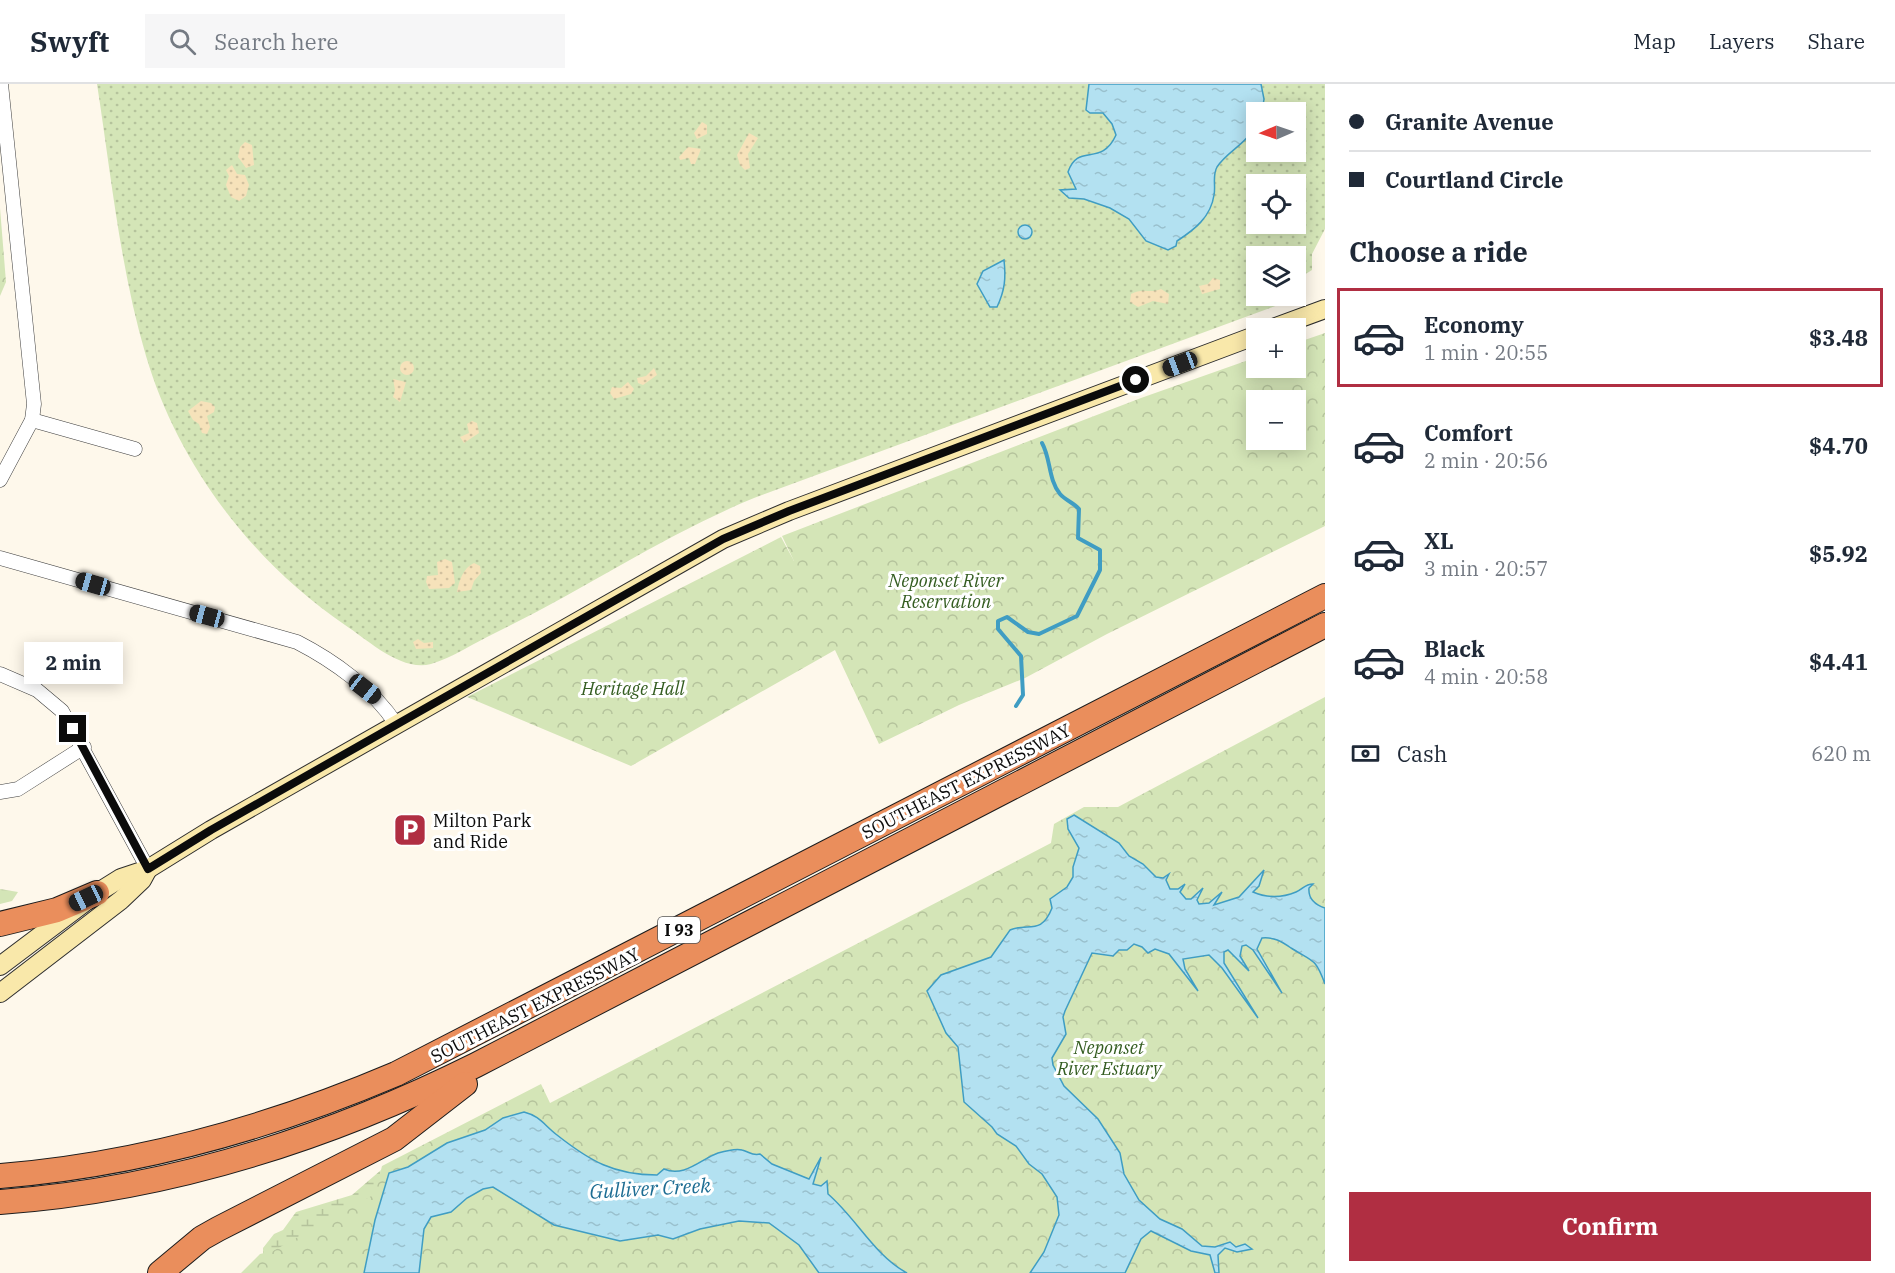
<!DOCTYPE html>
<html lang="en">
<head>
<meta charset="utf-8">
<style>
  body { margin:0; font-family:"IBM Plex Serif",serif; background:#f6f6f7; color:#1f2937; height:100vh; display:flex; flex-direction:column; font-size:22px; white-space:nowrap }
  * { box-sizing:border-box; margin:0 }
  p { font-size:20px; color:#747a83 }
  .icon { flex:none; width:33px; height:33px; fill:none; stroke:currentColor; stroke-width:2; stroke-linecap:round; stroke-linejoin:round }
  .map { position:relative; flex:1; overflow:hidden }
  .details { display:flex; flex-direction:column; background:#fff; width:570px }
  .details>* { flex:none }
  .top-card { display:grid; align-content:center; height:132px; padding:0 24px; background:#fff }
  .needle { width:39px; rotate:268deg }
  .buttons { position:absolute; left:1246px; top:18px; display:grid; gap:12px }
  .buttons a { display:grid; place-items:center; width:60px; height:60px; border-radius:0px; background:#fff; box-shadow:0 3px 15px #0003; font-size:30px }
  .end { position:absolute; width:27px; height:27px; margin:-14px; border:8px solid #0b0b0b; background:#fff; box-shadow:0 0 0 3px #fff }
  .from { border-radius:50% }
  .bubble { position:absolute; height:42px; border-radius:0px; background:#fff; box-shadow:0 3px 15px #0003; font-size:20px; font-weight:800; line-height:42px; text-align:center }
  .car { position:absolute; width:18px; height:36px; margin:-18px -9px; border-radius:8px; box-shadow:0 0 4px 2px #0007; background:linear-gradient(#222 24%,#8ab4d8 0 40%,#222 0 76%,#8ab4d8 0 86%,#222 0) }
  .top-card b { display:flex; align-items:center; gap:21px; height:57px; font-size:22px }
  .top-card b+b { border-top:2px solid #e0e1e3 }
  .top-card i { width:15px; height:15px; background:#1f2937 }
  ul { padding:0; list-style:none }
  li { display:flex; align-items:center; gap:18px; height:99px; margin:0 12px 9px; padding:0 12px; border:3px solid transparent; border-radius:0px }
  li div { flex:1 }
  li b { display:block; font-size:22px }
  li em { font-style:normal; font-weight:800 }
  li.active { border-color:#b02e42 }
  li>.icon { width:54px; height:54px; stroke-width:1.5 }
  h2 { padding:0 24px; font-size:27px; line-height:72px }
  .pay { display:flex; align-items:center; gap:15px; height:66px; padding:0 24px; font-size:22px }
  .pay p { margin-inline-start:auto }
  .primary-button { display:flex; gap:12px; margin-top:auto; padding:12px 24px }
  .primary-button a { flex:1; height:69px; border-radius:0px; background:#b02e42; color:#fff; font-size:24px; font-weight:800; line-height:69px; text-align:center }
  header { display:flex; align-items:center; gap:36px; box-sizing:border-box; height:84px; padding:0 30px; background:#fff; border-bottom:2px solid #e0e1e3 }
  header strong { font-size:28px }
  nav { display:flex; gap:33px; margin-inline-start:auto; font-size:21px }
  .search { width:420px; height:54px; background:#f6f6f7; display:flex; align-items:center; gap:15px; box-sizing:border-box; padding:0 21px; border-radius:0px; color:#747a83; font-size:22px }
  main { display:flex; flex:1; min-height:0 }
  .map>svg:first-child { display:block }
</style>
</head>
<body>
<header>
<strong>Swyft</strong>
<div class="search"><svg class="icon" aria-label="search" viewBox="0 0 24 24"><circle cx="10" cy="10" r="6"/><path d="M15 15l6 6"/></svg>Search here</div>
<nav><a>Map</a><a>Layers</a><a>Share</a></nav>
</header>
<main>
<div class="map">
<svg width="1325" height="1189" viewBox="0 0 1325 1189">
  <defs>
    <pattern id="grass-dots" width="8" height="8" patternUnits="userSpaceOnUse" patternTransform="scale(1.5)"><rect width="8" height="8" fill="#d4e5b7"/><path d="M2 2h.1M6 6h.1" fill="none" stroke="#b5c39c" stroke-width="1.8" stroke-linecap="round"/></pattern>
    <pattern id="wetland-marsh" width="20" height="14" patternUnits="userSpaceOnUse" patternTransform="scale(1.5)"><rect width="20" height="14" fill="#d4e5b7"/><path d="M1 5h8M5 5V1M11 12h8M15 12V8" fill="none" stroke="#b5c39c"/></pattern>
    <pattern id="sand-dots" width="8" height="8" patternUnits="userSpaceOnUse" patternTransform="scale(1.5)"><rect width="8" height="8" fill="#f6e2ba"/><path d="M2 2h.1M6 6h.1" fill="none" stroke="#d2c19f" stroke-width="1.8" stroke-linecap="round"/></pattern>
    <pattern id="park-crowns" width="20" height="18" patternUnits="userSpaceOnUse" patternTransform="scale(1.5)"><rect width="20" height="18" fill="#d4e5b7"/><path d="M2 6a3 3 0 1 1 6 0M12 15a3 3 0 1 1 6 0" fill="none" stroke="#b5c39c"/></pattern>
    <pattern id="water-ripples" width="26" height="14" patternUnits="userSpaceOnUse" patternTransform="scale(1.5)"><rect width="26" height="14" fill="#b3e1f1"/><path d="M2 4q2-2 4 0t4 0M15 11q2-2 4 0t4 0" fill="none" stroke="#99c0cd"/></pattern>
  </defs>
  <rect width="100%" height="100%" fill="#fef8eb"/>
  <path fill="url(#grass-dots)" fill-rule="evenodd" d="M 97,0 L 1325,0 L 1325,145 L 1312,170 L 1312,186 L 1296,196 L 1296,172 L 1257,172 L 1257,212 L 1288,212 L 1289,217 L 754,414 C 664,451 582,507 495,549 C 474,559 452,574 431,580 C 401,588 368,556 345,541 C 252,478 178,380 146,272 C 120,184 111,90 97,0 ZM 1257,28 L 1296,28 L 1296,68 L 1257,68 ZM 1257,100 L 1296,100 L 1296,140 L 1257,140 Z"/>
  <g fill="url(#wetland-marsh)">
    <polygon points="0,805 18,808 12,817 0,820"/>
    <polygon points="381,1086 375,1119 263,1189 263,1164 274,1150 283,1146 296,1128 352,1111"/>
  </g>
  <g fill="url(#sand-dots)">
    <polygon points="702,38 707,41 707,50 697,55 694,49"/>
    <polygon points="749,49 758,54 748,70 750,84 745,86 740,81 737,71"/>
    <polygon points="245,58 252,61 254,81 246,84 238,73 240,63"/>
    <polygon points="688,63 701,65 695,80 691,80 689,74 680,76 679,73"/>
    <polygon points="232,81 237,90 245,91 249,101 246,112 239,117 231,113 226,101 229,92 226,86"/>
    <polygon points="1213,194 1220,196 1220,205 1202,210 1199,202 1208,200"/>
    <path d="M 1161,205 L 1169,210 L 1168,220 L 1153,217 L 1138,223 L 1130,218 L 1131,210 C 1143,203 1150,210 1161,205 Z"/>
    <circle cx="407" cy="284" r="7"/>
    <polygon points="654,284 657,291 643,301 638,299 637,294 646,292"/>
    <polygon points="393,295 406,298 400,318 393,313 395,306"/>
    <polygon points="628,298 634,305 631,310 614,315 610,309 612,303 621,304"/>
    <polygon points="201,317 211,319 215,323 214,328 207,332 210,343 207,350 202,349 199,340 193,336 188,327"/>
    <polygon points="472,337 477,339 479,349 464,359 460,353 469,349 467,340"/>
    <polygon points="445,475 452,478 455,499 449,504 429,505 426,498 427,492 438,491 437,478"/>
    <path d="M 474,479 L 480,482 L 481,489 L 474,497 L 471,506 L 457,508 C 459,497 463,484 474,479 Z"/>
    <polygon points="418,555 424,559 433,558 433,564 416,565 413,558"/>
  </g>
  <g fill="url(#park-crowns)" fill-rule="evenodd">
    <polygon points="0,124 6,198 0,212"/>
    <path d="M 1325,249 L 1325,442 L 1107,550 L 1025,594 L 959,621 L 879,660 L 835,566 L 631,682 L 467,613 L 781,453 L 794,477 L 782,452 L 1141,314 L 1257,273 L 1257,284 L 1296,284 L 1296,259 ZM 1257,316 L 1296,316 L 1296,356 L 1257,356 Z"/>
    <polygon points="1325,613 1325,1189 241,1189 260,1170 273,1167 375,1110 382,1082 541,1000 550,1019 1051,759 1054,740 1084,723 1118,723"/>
  </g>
  <g fill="url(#water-ripples)" stroke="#3f9dc3" stroke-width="1.5">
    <path d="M 1089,0 L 1261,0 L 1264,15 L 1262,28 L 1257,28 C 1257,57 1230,63 1217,83 C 1212,92 1216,102 1214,111 C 1211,133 1194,146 1177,157 L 1176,162 L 1168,166 L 1146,157 L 1129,135 L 1110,124 L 1084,115 L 1069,114 L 1060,106 L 1076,105 L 1068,88 C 1078,58 1101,84 1116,51 L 1112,40 L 1103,29 L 1090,29 L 1086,26 Z"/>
    <circle cx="1025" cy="148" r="7"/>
    <path d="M 1004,176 C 1006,194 1005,206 997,223 L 990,223 L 977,200 L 983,187 Z"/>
    <path d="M 1074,731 L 1119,759 L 1129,772 L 1143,780 L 1156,793 L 1163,794 L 1169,790 L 1166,796 L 1170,805 L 1178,805 L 1185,800 L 1180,808 L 1186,815 L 1191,815 L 1203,804 L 1197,816 L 1199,820 L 1209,819 L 1222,808 L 1214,821 L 1239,813 L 1264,786 L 1259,802 L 1253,808 C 1266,814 1282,814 1296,808 C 1303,805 1305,800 1313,800 L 1309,804 C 1308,815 1316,821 1325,824 L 1325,900 C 1315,873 1313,878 1291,864 C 1281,857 1274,853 1262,854 L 1257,865 L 1282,909 L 1253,866 L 1246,861 L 1242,862 L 1240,872 L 1249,887 L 1228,866 L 1224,868 L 1224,879 L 1258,934 L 1222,884 L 1209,871 L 1183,875 L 1185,885 L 1198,907 L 1169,870 L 1155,865 L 1148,869 L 1142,863 L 1134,860 L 1127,866 L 1119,866 L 1113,872 L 1092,869 L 1065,927 L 1063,933 L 1066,950 L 1052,974 L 1053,981 L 1064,1002 L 1098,1035 L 1120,1069 L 1124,1090 L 1139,1116 L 1160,1135 L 1182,1145 L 1202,1162 L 1215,1163 L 1230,1158 L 1236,1163 L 1245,1160 L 1252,1165 L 1237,1168 L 1225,1164 L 1218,1171 L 1219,1189 L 1215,1189 L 1210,1171 L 1191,1167 L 1151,1147 L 1141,1155 L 1125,1189 L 1030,1189 L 1044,1168 L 1059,1131 L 1057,1113 L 1042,1090 L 1029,1080 L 1016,1062 L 997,1050 L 992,1043 L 964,1018 L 958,963 L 946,949 L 927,907 L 941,891 L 991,873 L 1010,846 C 1028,838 1041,852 1052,824 L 1050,815 L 1067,803 L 1073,793 L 1073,783 L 1079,764 L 1068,745 L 1067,735 Z"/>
    <path d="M 524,1028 C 540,1032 544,1041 557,1051 C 590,1077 614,1091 657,1091 L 664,1085 C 684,1094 701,1075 718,1069 C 725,1067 736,1064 742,1066 C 750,1068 752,1072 760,1070 L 772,1080 L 809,1095 L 821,1073 L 813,1100 L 821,1102 L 827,1097 L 828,1110 C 857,1135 874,1171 907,1189 L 819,1189 L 799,1161 L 769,1139 L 739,1137 L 700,1145 L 673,1155 L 658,1151 L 620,1157 L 554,1141 L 493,1103 L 483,1105 L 467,1114 L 451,1128 L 431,1133 L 424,1145 L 419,1189 L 364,1189 L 375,1136 L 389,1089 L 408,1083 L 447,1059 L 485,1046 L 503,1034 Z"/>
  </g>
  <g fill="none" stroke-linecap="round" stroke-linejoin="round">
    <path stroke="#3f9dc3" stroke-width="4" d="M 1016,622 L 1023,611 L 1021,572 L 998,545 L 998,537 L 1007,533 L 1028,548 L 1039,550 L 1077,532 L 1100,486 L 1100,466 L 1078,454 L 1079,425 C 1074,419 1065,416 1060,410 C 1048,395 1051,375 1042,359"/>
    <g stroke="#3e3e3e" stroke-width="15">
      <g id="minor">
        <polyline points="32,336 135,365"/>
        <polyline points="0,396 32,336 34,320 1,0"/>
        <path d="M 0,474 L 297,558 C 334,577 373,605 396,640"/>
        <polyline points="0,590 37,606 62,627 148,785"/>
        <polyline points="0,708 18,705 84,663"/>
      </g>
    </g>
    <g stroke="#2d2d2d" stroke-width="20">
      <g id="secondary">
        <polyline points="1273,244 1325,225"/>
        <polyline points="0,882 97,809 121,794 148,785 211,746 723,455 789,427 1257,251"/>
        <polyline points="0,909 121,816 142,796 148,785"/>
      </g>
    </g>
    <g stroke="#1c1c1c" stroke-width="26">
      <g id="motorway">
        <polyline points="0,840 57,826 97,809"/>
        <path d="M 0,1092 C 137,1081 269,1044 396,990 L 1325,512"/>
        <path d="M 0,1118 C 167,1106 327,1055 476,981 L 1325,541"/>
        <polyline points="160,1189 202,1154 218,1145 394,1055 465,1000"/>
      </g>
    </g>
    <use href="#minor" stroke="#fff" stroke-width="14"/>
    <use href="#secondary" stroke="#f9e8aa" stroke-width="18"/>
    <use href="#motorway" stroke="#ea8e5c" stroke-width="24"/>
  </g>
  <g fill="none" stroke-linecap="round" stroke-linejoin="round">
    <polyline stroke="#0b0b0b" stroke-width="8" points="73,645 148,785 211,746 723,455 789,427 1136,296"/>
  </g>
  <defs>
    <g id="parking-square" transform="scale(1.725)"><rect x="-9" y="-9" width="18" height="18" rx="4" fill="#b02e42" stroke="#fff"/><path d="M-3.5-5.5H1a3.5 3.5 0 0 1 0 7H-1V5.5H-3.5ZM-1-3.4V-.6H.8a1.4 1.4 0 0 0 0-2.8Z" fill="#fff"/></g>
  </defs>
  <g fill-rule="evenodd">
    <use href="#parking-square" x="410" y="746"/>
  </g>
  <g text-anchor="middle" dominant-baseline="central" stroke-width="6" stroke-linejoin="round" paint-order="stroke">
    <rect fill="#fff" stroke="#545454" stroke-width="1.5" x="658" y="833" width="42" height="26" rx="4.5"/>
    <g font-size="16" font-weight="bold" fill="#0b0b0b">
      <text x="679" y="846">I 93</text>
    </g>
    <g font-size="18" font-style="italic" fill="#345d21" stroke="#fff">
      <text x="946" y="496">Neponset River<tspan x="946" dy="21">Reservation</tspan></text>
      <text x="633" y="604">Heritage Hall</text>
      <text x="1109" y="963">Neponset<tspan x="1109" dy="21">River Estuary</tspan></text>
    </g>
    <g font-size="18" fill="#0b0b0b" stroke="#fff">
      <text transform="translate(966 697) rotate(-27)">SOUTHEAST EXPRESSWAY</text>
      <text transform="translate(535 921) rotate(-27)">SOUTHEAST EXPRESSWAY</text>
    </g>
    <g font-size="18" fill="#0b0b0b" stroke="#fff" text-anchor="start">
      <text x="433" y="736">Milton Park<tspan x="433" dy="21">and Ride</tspan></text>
    </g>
    <g font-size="20" font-style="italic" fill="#1e6d93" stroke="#fff">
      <text transform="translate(650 1104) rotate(-3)">Gulliver Creek</text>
    </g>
  </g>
</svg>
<div class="buttons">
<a><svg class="needle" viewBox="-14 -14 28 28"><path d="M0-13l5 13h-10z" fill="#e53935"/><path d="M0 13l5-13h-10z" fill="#747a83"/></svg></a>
<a><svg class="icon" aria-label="locate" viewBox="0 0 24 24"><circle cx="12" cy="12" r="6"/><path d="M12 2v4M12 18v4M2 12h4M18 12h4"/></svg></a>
<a><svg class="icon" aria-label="layers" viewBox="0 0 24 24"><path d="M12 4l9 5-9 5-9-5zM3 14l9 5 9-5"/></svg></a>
<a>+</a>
<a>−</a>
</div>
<i class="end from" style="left:1136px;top:296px"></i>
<i class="end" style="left:73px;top:645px"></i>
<div class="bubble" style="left:24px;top:558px;width:99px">2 min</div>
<i class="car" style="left:1180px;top:280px;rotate:249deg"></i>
<i class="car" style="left:93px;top:500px;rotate:286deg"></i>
<i class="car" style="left:207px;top:532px;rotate:285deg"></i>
<i class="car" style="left:365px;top:605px;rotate:128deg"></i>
<i class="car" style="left:86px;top:814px;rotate:245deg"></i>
</div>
<section class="details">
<div class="top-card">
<b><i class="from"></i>Granite Avenue</b>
<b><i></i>Courtland Circle</b>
</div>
<h2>Choose a ride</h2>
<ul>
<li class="active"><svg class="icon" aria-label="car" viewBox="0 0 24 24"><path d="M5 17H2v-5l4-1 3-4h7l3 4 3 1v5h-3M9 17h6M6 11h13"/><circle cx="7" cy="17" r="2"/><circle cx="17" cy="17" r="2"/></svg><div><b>Economy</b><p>1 min · 20:55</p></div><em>$3.48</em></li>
<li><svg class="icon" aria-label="car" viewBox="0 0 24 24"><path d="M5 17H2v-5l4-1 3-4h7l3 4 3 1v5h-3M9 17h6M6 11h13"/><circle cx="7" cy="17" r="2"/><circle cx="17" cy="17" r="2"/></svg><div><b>Comfort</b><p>2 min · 20:56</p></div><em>$4.70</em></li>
<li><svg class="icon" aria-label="car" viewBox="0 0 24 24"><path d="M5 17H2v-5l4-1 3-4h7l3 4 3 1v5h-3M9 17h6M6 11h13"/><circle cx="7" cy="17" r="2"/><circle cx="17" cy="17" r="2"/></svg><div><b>XL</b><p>3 min · 20:57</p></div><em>$5.92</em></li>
<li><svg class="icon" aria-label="car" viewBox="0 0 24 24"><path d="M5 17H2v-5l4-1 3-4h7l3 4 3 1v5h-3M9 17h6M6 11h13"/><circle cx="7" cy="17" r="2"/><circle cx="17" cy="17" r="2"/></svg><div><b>Black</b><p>4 min · 20:58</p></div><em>$4.41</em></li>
</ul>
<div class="pay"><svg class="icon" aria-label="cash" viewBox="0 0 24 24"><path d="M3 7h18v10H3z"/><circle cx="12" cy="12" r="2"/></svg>Cash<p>620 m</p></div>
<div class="primary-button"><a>Confirm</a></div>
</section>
</main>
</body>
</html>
